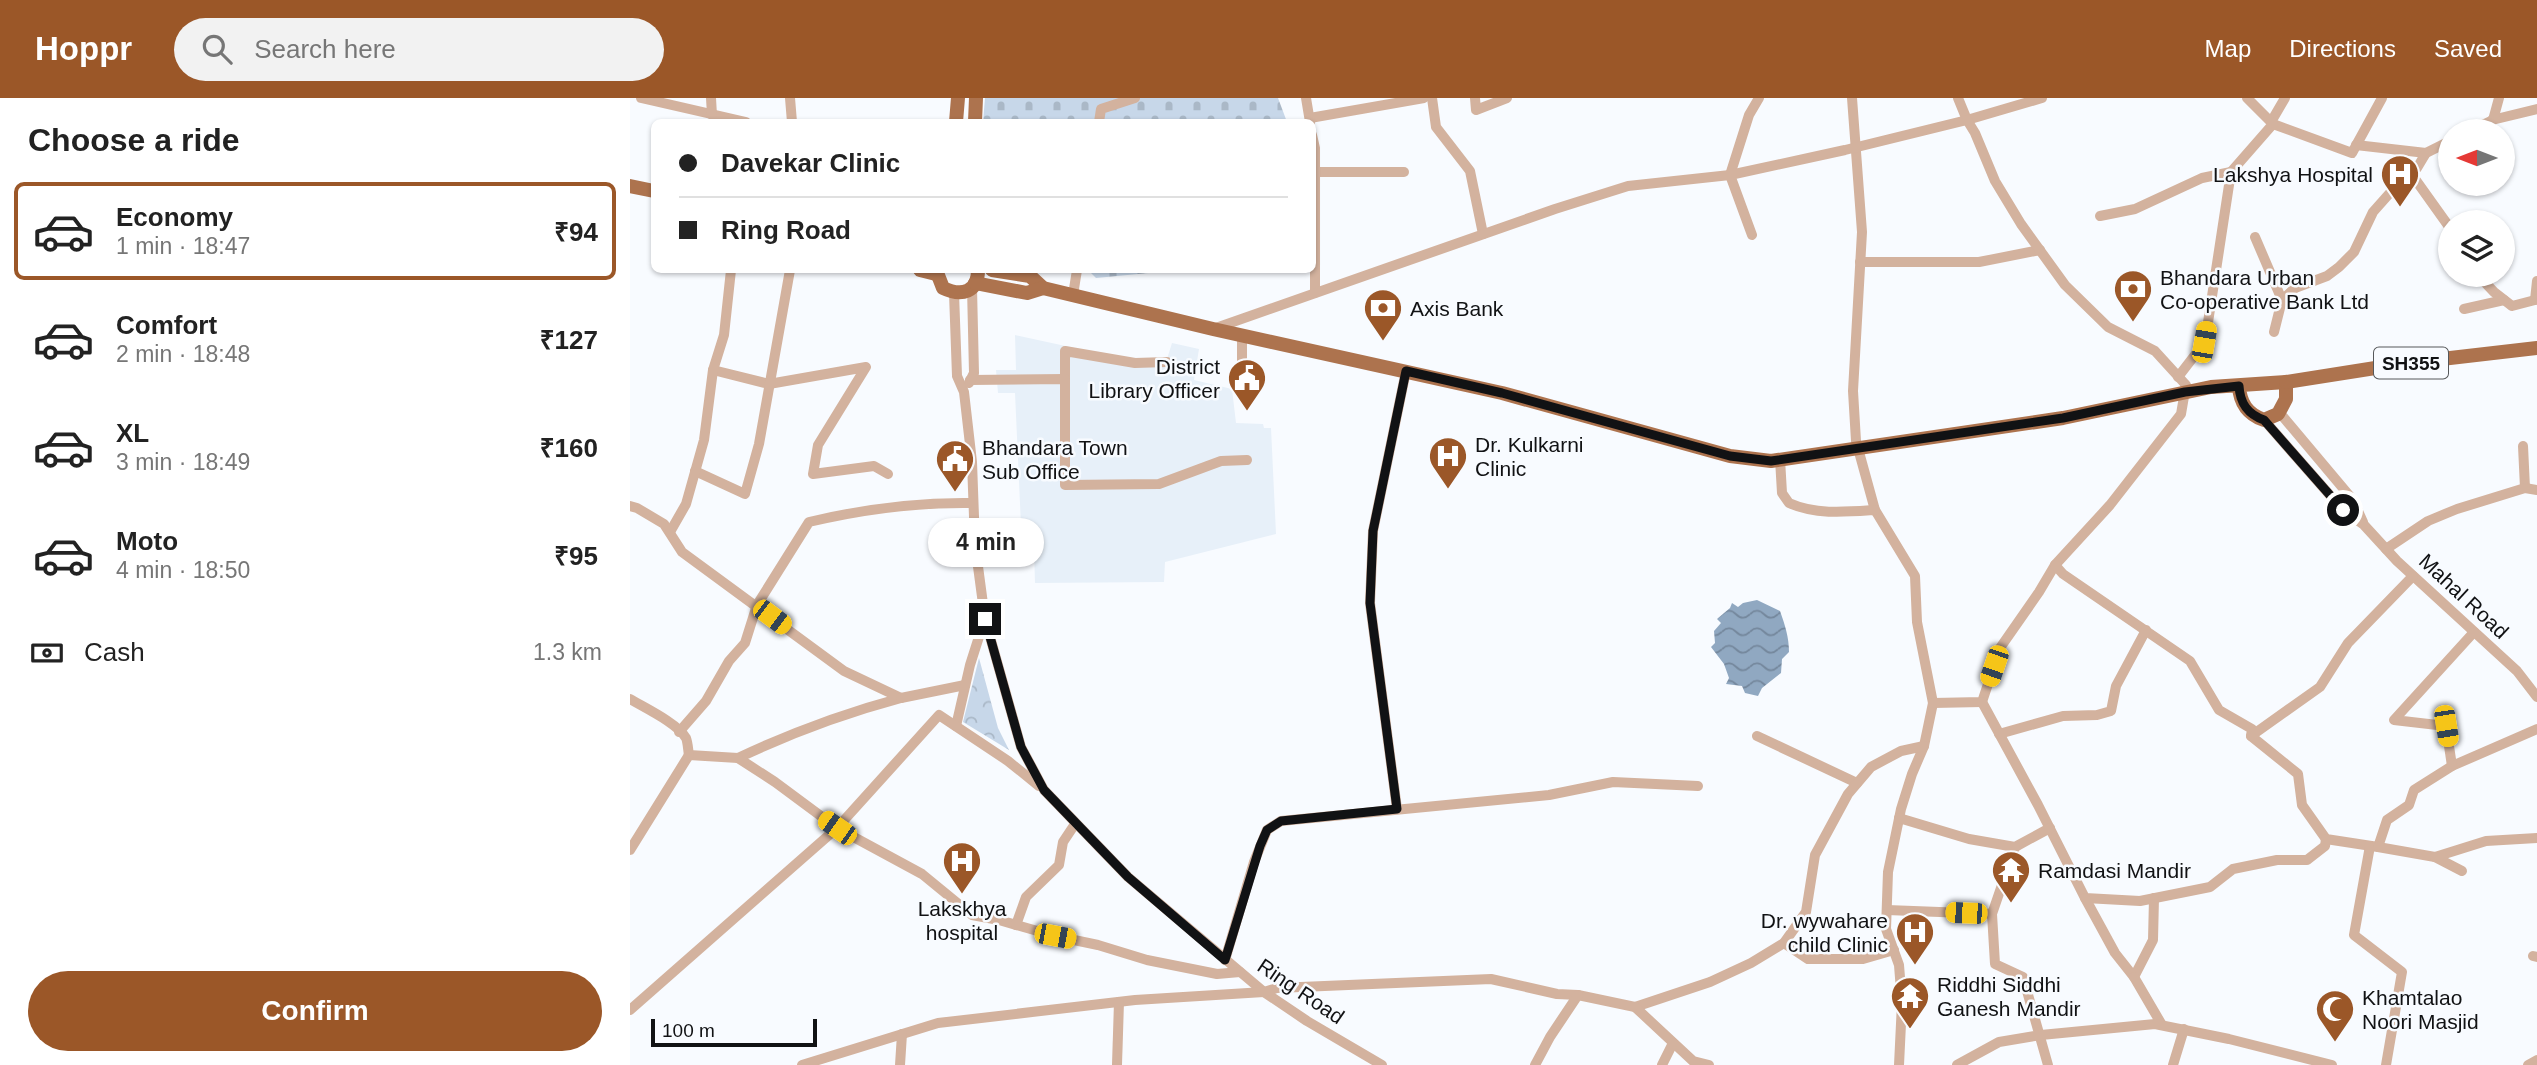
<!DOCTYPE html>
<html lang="en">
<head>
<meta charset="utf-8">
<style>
  body { margin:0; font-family:Helvetica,sans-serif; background:#f2f2f2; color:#222; height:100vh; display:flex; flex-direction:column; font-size:26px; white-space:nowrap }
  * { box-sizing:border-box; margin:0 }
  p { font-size:23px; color:#767676 }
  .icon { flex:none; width:38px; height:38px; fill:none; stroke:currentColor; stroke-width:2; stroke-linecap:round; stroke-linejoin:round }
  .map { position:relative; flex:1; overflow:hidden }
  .side { display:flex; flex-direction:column; background:#fff; width:630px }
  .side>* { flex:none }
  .guide { position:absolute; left:21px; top:21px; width:665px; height:154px; border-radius:10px; box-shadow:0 2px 5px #0004; display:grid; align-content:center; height:154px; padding:0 28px; background:#fff }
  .needle { width:46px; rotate:270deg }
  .fabs { position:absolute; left:1808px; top:21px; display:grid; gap:14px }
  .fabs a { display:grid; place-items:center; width:77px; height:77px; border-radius:50%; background:#fff; box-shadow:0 2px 5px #0004; font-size:35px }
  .scale { position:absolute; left:21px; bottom:18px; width:166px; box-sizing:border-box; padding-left:7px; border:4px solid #111214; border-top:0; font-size:19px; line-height:24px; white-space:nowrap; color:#111214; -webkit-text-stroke:5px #f8fbff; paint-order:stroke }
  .end { position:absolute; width:32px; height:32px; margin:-16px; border:9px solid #111214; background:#fff; box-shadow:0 0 0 4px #fff }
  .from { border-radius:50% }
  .bubble { position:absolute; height:49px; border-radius:24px; background:#fff; box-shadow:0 2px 5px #0004; font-size:23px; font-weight:600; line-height:49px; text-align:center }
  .car { position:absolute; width:21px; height:42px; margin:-21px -10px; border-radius:9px; box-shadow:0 0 5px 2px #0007; background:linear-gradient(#f5c518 24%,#345 0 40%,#f5c518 0 76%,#345 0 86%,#f5c518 0) }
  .guide b { display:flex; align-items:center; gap:24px; height:66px; font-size:26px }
  .guide b+b { border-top:2px solid #e0e0e0 }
  .guide i { width:18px; height:18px; background:#222 }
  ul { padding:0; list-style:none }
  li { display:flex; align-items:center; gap:21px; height:98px; margin:0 14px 10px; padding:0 14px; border:4px solid transparent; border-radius:10px }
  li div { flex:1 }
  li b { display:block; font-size:26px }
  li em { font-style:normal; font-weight:600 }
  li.active { border-color:#9b5728 }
  li>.icon { width:63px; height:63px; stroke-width:1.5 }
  h2 { padding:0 28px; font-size:32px; line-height:84px }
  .pay { display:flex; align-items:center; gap:18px; height:77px; padding:0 28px; font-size:26px }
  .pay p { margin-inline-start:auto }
  .action { display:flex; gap:14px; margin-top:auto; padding:14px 28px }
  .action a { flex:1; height:80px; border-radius:42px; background:#9b5728; color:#fff; font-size:28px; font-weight:600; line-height:80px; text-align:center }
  header { display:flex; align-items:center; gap:42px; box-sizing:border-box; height:98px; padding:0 35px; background:#9b5728; color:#fff }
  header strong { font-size:33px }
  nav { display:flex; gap:38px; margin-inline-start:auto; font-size:24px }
  .search { width:490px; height:63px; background:#f2f2f2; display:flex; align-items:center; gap:18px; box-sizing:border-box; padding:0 24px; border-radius:38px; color:#767676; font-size:26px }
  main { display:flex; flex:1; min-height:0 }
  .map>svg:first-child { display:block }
</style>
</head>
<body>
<header>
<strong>Hoppr</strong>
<div class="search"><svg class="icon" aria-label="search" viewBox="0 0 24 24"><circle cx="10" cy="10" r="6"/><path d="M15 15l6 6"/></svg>Search here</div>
<nav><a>Map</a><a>Directions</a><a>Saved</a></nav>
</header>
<main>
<section class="side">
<h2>Choose a ride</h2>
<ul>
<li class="active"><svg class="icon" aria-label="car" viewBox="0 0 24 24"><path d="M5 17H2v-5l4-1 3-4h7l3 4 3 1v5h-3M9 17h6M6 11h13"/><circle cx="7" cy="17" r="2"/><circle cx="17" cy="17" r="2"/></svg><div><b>Economy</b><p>1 min · 18:47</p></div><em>₹94</em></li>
<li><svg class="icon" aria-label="car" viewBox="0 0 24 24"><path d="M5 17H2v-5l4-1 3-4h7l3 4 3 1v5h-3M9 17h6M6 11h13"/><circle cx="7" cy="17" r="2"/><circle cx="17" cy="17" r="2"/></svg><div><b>Comfort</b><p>2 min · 18:48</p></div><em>₹127</em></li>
<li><svg class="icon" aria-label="car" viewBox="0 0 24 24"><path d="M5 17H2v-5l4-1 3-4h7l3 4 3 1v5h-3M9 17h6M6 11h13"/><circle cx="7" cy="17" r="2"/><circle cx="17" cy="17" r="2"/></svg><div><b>XL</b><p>3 min · 18:49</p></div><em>₹160</em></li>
<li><svg class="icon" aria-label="car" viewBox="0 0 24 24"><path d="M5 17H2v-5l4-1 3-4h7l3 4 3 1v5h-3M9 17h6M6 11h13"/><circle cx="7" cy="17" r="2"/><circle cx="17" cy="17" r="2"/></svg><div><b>Moto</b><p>4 min · 18:50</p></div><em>₹95</em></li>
</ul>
<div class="pay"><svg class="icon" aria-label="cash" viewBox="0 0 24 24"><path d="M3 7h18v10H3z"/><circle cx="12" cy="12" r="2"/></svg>Cash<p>1.3 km</p></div>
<div class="action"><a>Confirm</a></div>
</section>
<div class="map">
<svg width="1907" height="967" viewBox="0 0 1907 967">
  <defs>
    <pattern id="cemetery-stones" width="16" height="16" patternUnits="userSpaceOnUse" patternTransform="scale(1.75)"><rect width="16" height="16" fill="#c7d7e9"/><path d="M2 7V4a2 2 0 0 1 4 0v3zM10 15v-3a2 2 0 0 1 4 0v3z" fill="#aab8c7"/></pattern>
    <pattern id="park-crowns" width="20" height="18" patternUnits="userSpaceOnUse" patternTransform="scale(1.75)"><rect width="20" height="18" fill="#c7d7e9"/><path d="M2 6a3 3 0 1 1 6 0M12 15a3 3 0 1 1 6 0" fill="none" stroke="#aab8c7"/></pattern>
    <pattern id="water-waves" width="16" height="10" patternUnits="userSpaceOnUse" patternTransform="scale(1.75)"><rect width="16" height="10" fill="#90a8c1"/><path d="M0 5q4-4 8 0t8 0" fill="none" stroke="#74879c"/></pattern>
  </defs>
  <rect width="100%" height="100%" fill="#f8fbff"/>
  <polygon fill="#e7f0f9" points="385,237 500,262 537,261 542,245 569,251 564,282 602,291 606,325 633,326 634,330 641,330 646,436 535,464 534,484 405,485 404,450 392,450 385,295 368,295 366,272 386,272"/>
  <g fill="url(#cemetery-stones)">
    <polygon points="355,0 648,0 657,24 353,24"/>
    <polygon points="458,172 550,172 466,180"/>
  </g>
  <polygon fill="url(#park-crowns)" points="349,560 368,630 379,652 333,624"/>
  <path fill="url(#water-waves)" d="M 1127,502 L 1150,513 C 1155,527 1159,539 1159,554 L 1152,561 L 1151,575 L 1132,590 L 1128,598 L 1115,595 L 1112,588 L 1096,586 L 1099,580 L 1094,566 L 1081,549 L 1085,545 L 1084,533 L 1091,525 L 1087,521 L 1100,510 L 1102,505 L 1108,509 L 1113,505 Z"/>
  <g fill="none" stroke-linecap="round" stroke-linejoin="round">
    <g stroke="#d3b29e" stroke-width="10">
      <polyline points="11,0 116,24"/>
      <polyline points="81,0 82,17"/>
      <polyline points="160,0 162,24"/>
      <polyline points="676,0 680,24"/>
      <polyline points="802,0 806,29 840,73 853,136"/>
      <polyline points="845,0 846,12 877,0"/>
      <polyline points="1222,0 1232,134 1223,293 1226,343 1245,412 1285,478 1287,524 1303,605 1294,648 1282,676 1271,711 1258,774 1256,831 1269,867 1272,905 1269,967"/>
      <polyline points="1328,0 1337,22 1412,0"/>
      <polyline points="1617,0 1641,24 1655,0"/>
      <polyline points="680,20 794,0"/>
      <polyline points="1862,22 1907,11"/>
      <polyline points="469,24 471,11 505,0"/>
      <polyline points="1643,26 1722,55 1752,0"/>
      <polyline points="1840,33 1863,22 1869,0"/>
      <polyline points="682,37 685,50 685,195"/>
      <polyline points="1726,47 1796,55"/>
      <polyline points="685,74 774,74"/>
      <polyline points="1780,74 1820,130"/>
      <polyline points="1470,118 1505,111 1572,80 1601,74"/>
      <polyline points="1122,137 1100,77 1119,17 1129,0"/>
      <polyline points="1625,139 1652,202"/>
      <polyline points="1230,164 1349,164 1410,152"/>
      <polyline points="1848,177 1864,194 1882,208 1905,202"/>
      <polyline points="1907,183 1905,202 1907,201"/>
      <polyline points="324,195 327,278 334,294 342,364 345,446 355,521 391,649 414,692 498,779 634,894 677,923 752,967"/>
      <polyline points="443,197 447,172"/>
      <polyline points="1834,211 1874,202"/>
      <polyline points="583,231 925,111 998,88 1100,77 1215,52 1337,22 1345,35 1365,83 1391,126 1435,187 1478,229 1525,253 1556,287 1551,316 1480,407 1425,467 1409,494 1370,550 1352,604 1303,605"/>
      <polyline points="1644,234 1652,202 1665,190 1697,178 1709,169 1724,154 1743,114 1775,78 1787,70 1796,55 1820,43"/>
      <polyline points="612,237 612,292"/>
      <polyline points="83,272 139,286 236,269 188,347 183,376 244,368 258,376"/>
      <polyline points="1548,279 1575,244 1601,74 1643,26 1641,24"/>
      <polyline points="435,281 435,253 505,265 537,264"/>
      <polyline points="340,282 435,281 435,387 529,386 591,363 617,362"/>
      <polyline points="339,285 344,275 342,190"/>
      <polyline points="1649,314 1723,402 1733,424"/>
      <polyline points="1634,322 1713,412 1734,427 1767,463 1887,573 1907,599"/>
      <polyline points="1893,348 1895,390"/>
      <path d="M 1150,361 L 1152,395 L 1159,405 C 1186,417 1216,414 1245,412"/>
      <polyline points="65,373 115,396 129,346 160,172"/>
      <path d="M 0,408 L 7,410 L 34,426 L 52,454 L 214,573 L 271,600 C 215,615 161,635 108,660 L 145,684 L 207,730 L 292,776 L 342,817 L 369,822 L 425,838 L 468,847 L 517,862 L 587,876 L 610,874"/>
      <polyline points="40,434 56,406 74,342 83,272 94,237 101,172"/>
      <polyline points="1756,451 1798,423 1827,411 1895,390 1907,392"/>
      <polyline points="1425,467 1433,476 1560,563 1589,612 1622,631 1621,638"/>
      <polyline points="1783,478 1718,545 1690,589 1621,638 1668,676 1672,707 1696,741 1748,749 1757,722 1779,707 1784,692 1822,668 1907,631"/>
      <polyline points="271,600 335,587"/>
      <path d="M 0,601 C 15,610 47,625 56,640 C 58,645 58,652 59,657 L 108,660"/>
      <polyline points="1352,604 1408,707 1455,800 1510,803 1580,789 1603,771 1647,762 1677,762 1695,748 1696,741"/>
      <polyline points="326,628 340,567 354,523"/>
      <path d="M 49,634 L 76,603 L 99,563 L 115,545 L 127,507 L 179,424 C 234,411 287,404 343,405"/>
      <polyline points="1369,636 1433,618 1467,617 1481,613 1486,588 1516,532"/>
      <polyline points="1127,638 1227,685"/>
      <polyline points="1822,668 1816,628 1764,622 1844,534"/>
      <polyline points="767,711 740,505 743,433 776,273"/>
      <polyline points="1269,720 1339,741 1385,749 1420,730"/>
      <polyline points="1740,748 1724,837 1772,874 1756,967"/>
      <polyline points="1748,749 1805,759 1832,773"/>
      <polyline points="0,752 59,657"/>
      <polyline points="1805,759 1856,743 1907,740"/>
      <polyline points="1455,800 1485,855 1504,879 1523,842 1524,800"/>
      <polyline points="1257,812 1362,816 1385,749"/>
      <polyline points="1362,816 1365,866 1393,879 1418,967"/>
      <polyline points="386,827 396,799 429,767 433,744 445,726"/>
      <polyline points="1154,845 1178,861 1233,861 1264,852"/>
      <polyline points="1903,858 1907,859"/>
      <polyline points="595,862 624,764 637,732 651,723 919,697 983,684 1068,688"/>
      <polyline points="1504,879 1532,927"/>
      <polyline points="1005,909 1080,884 1121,865 1154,845 1176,814 1185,757 1218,696 1241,669 1271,653 1294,648"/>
      <polyline points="0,912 207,730 309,617 378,663 409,688"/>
      <polyline points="172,967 308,925 505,902 634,894 647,890 861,881 927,896 948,897 1005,909 1063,963 1079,967"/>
      <polyline points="270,967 272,936"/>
      <polyline points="487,967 489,904"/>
      <polyline points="905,967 920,939 948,897"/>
      <polyline points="1032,967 1043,945"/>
      <polyline points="1327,967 1369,944 1411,937 1525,926 1599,941 1702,967"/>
      <polyline points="1543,967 1554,931"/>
      <polyline points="1898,967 1907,962"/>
    </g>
    <g stroke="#ad734e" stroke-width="14">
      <polyline points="326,24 328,0"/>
      <polyline points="345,24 346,0"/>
      <polyline points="0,88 24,93"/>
      <polyline points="290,172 306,176"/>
      <path d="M 306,172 L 313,190 C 332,199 348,194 348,172"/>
      <path d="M 362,172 L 400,178 L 413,190 L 583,231 L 872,295 L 1100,358 L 1141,363 L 1433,320 L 1581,289 L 1656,284 L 1656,301 L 1648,316 L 1634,322 C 1617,316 1610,305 1609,288"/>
      <polyline points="345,185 397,195 413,190"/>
      <polyline points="1656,284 1777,265 1907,250"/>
    </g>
  </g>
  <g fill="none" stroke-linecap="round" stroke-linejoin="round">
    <path stroke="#111214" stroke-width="9" d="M 355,521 L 391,649 L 414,692 L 498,779 L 595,862 L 630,748 L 637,732 L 651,723 L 767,711 L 740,505 L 743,433 L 776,273 L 872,295 L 1100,358 L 1141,363 L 1433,320 L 1555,294 L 1609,288 C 1610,305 1617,316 1634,322 L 1713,412"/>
  </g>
  <defs>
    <g id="hospital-pin" transform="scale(2.0125)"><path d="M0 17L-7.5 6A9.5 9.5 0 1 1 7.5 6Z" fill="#9b5728" stroke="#f8fbff"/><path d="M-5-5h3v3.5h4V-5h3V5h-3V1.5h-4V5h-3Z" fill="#fff"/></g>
    <g id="bank-pin" transform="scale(2.0125)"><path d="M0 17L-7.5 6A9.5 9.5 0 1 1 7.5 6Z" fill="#9b5728" stroke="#f8fbff"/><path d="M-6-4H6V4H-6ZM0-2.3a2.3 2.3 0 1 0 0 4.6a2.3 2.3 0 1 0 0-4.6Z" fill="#fff"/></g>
    <g id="civic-pin" transform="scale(2.0125)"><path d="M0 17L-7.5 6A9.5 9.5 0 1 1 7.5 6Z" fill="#9b5728" stroke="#f8fbff"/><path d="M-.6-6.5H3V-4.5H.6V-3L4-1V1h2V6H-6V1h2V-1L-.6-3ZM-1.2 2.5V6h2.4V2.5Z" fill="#fff"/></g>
    <g id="temple-pin" transform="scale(2.0125)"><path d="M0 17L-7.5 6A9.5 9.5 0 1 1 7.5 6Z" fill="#9b5728" stroke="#f8fbff"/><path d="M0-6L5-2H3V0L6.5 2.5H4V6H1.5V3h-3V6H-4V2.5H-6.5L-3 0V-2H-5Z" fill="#fff"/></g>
    <g id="mosque-pin" transform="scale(2.0125)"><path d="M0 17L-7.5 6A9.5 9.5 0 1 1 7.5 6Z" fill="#9b5728" stroke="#f8fbff"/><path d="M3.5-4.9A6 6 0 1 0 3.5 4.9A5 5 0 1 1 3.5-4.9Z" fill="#fff"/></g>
  </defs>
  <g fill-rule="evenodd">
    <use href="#hospital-pin" x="1770" y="76"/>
    <use href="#bank-pin" x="1503" y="191"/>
    <use href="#bank-pin" x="753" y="210"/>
    <use href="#civic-pin" x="617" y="280"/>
    <use href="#hospital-pin" x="818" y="358"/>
    <use href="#civic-pin" x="325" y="361"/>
    <use href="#hospital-pin" x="332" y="763"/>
    <use href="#temple-pin" x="1381" y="772"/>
    <use href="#hospital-pin" x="1285" y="834"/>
    <use href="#temple-pin" x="1280" y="898"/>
    <use href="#mosque-pin" x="1705" y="911"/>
  </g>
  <g text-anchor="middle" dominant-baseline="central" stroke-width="5" stroke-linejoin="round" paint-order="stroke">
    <rect fill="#f8fbff" stroke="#56585a" stroke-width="2" x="1744" y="249.5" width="74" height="31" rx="5"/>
    <g font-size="19" font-weight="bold" fill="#111214">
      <text x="1781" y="265">SH355</text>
    </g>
    <g font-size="21" fill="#111214" stroke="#f8fbff" text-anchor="start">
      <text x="1743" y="76" text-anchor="end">Lakshya Hospital</text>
      <text x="1530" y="179">Bhandara Urban<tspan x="1530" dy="24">Co-operative Bank Ltd</tspan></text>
      <text x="780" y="210">Axis Bank</text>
      <text x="590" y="268" text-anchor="end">District<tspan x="590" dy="24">Library Officer</tspan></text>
      <text x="845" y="346">Dr. Kulkarni<tspan x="845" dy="24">Clinic</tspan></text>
      <text x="352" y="349">Bhandara Town<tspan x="352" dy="24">Sub Office</tspan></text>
      <text x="1408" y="772">Ramdasi Mandir</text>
      <text x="332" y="810" text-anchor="middle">Lakskhya<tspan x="332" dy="24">hospital</tspan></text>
      <text x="1258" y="822" text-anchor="end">Dr. wywahare<tspan x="1258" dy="24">child Clinic</tspan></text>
      <text x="1307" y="886">Riddhi Siddhi<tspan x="1307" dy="24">Ganesh Mandir</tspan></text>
      <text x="1732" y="899">Khamtalao<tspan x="1732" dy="24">Noori Masjid</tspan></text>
    </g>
    <g font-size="21" fill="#111214" stroke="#f8fbff">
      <text transform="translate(1834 498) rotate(43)">Mahal Road</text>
      <text transform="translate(671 893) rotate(34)">Ring Road</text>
    </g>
  </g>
</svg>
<div class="fabs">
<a><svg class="needle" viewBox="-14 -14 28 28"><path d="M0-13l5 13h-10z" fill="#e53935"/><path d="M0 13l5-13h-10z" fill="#767676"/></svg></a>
<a><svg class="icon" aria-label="layers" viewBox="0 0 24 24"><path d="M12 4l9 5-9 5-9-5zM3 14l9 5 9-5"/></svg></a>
</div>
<div class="scale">100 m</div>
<i class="end from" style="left:1713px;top:412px"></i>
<i class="end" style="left:355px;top:521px"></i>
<div class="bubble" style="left:298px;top:420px;width:116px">4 min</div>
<i class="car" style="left:1574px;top:244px;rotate:10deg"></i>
<i class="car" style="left:142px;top:519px;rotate:127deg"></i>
<i class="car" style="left:1364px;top:568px;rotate:199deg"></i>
<i class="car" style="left:1816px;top:628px;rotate:171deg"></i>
<i class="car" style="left:207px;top:730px;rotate:305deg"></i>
<i class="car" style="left:1336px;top:815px;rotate:272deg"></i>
<i class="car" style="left:425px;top:838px;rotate:101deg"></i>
<div class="guide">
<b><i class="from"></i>Davekar Clinic</b>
<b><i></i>Ring Road</b>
</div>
</div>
</main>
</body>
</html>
